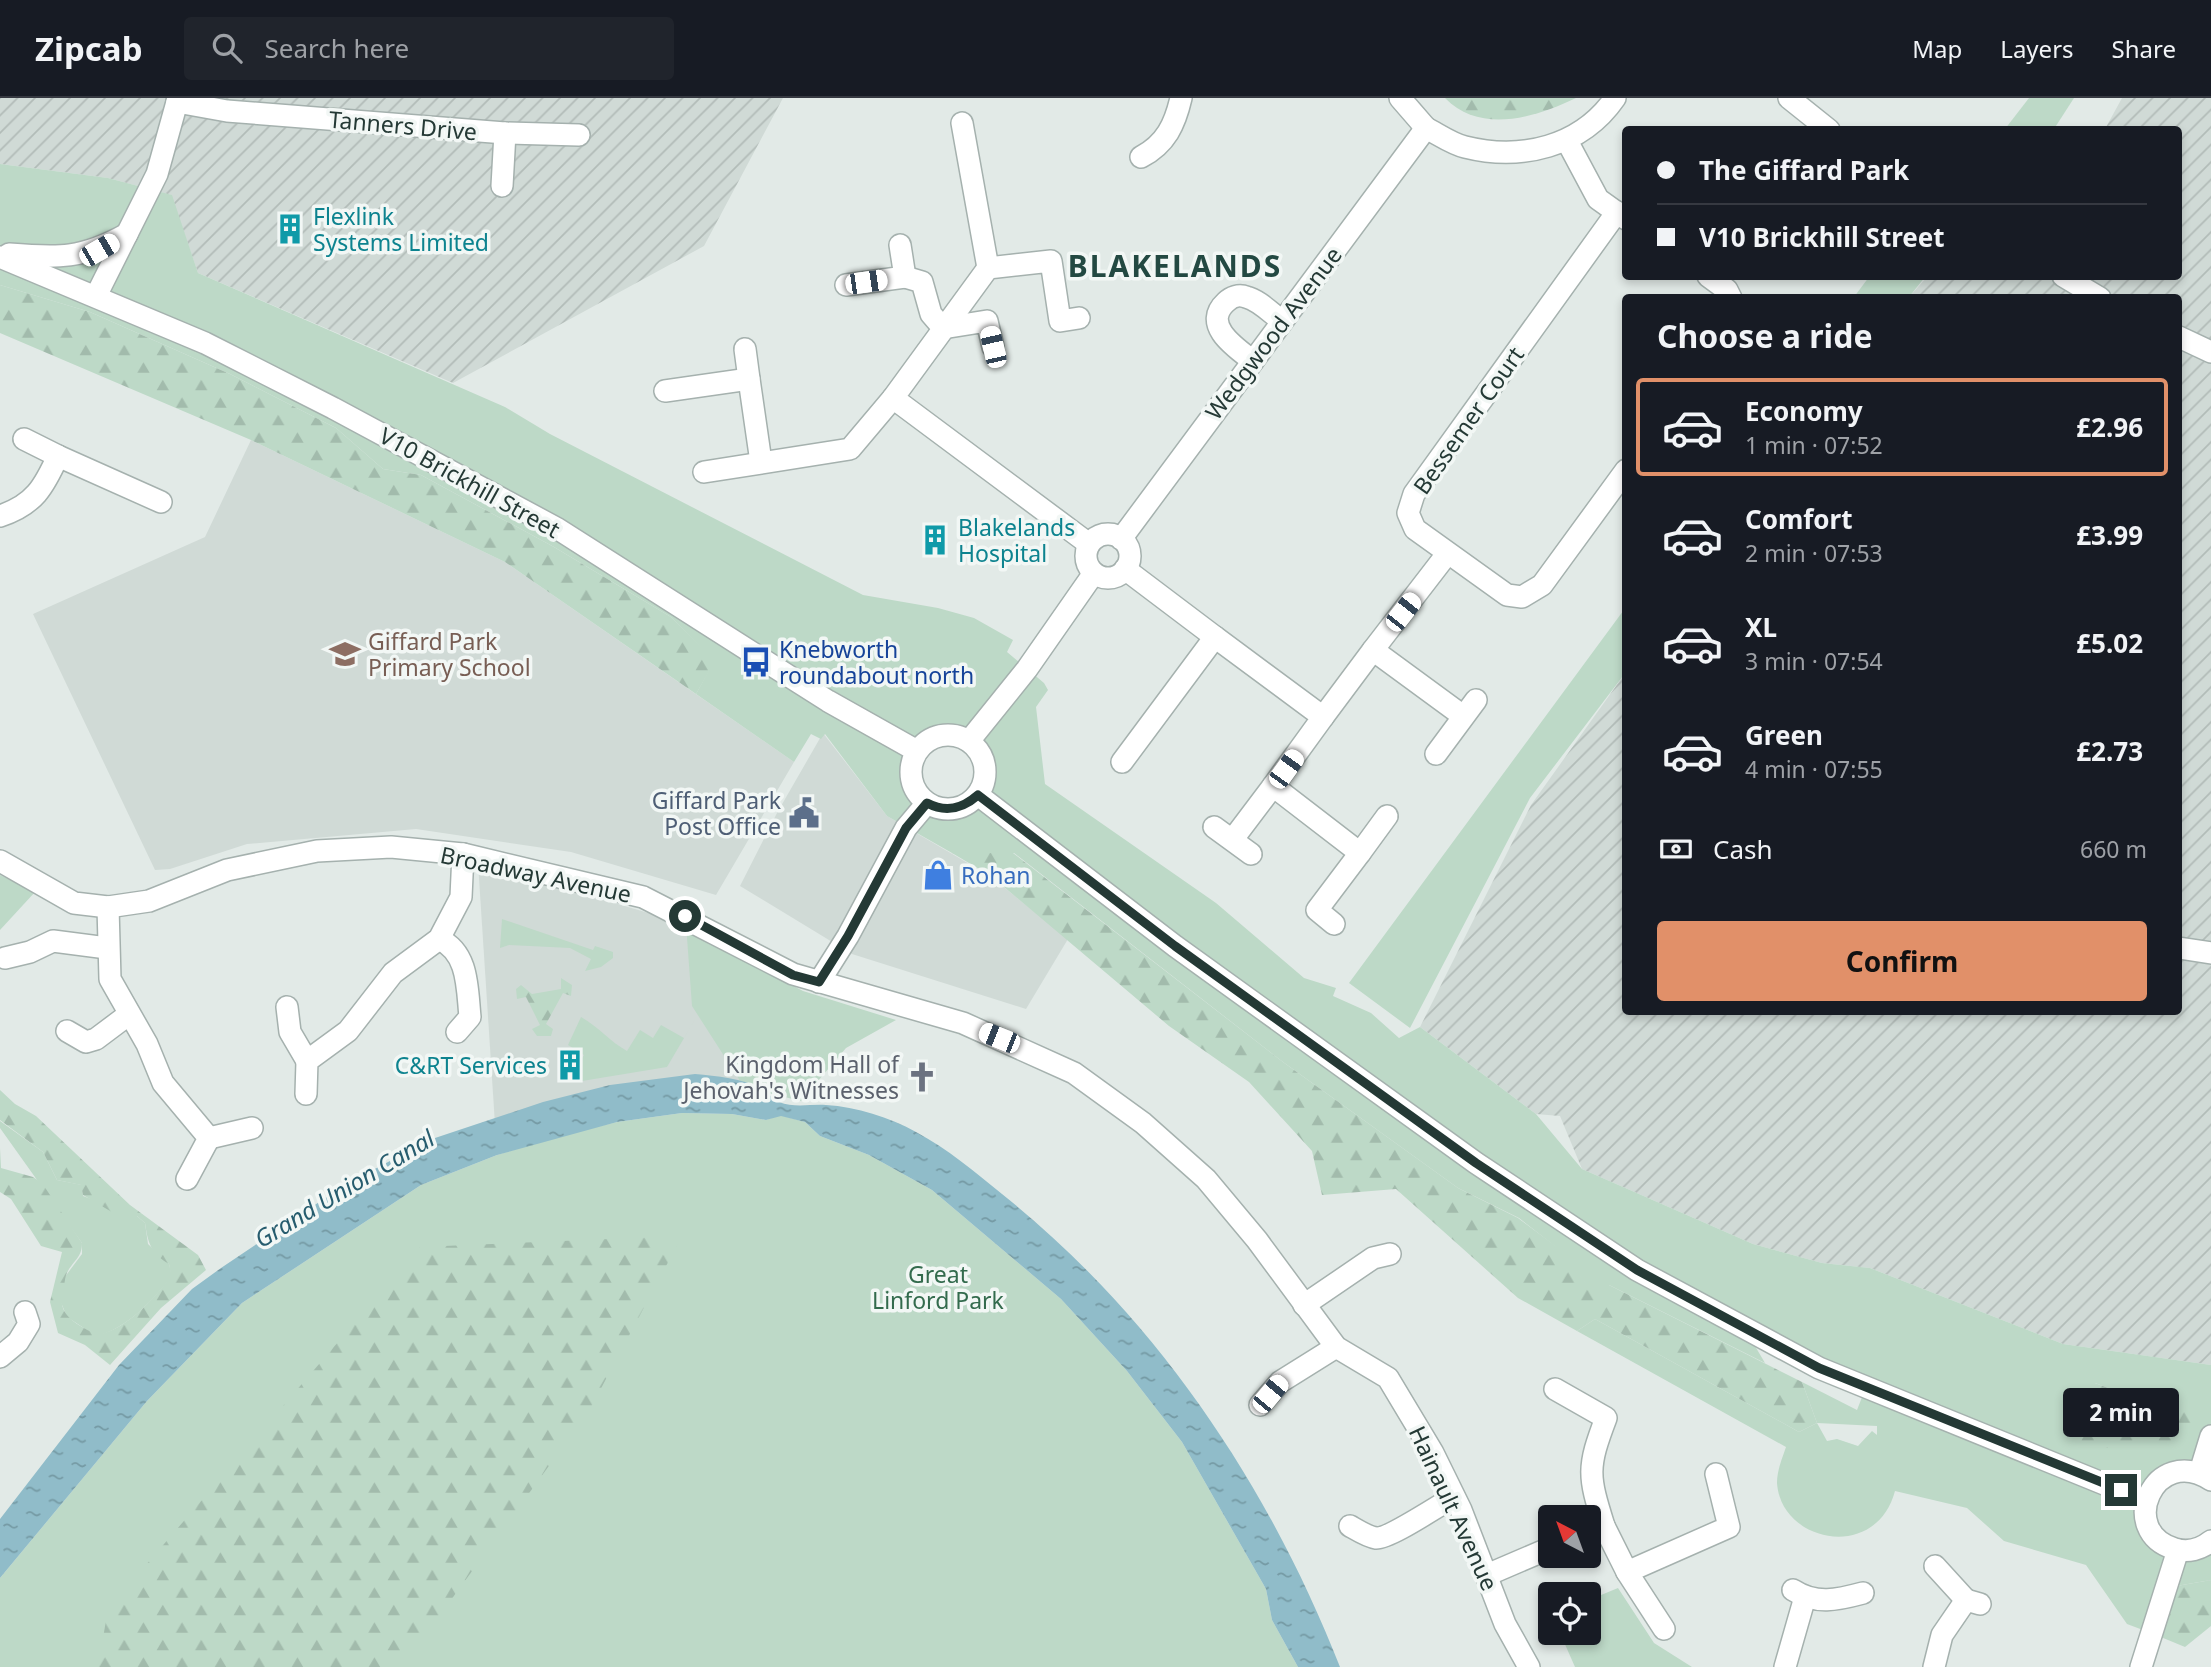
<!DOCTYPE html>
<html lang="en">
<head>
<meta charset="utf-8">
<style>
  body { margin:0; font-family:"Noto Sans",sans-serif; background:#20242c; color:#f1f3f6; height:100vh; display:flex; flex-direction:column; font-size:26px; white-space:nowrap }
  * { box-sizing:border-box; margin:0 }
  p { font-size:23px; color:#9ea1a6 }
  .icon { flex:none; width:38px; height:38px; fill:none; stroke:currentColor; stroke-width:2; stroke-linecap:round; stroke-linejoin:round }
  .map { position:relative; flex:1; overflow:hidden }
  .details { position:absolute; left:1622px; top:196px; width:560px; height:721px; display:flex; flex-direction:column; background:#171b24; border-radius:7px; box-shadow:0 4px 10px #0003 }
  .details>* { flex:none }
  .hud { position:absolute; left:1622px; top:28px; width:560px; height:154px; border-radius:7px; box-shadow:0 4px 10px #0003; display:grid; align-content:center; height:154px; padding:0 35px; background:#171b24 }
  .needle { width:46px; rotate:319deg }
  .fabs { position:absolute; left:1538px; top:1407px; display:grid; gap:14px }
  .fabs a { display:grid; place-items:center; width:63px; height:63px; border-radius:7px; background:#171b24; box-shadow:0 4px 10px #0003; font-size:35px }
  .end { position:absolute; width:32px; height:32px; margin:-16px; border:9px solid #243935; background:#fff; box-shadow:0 0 0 4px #fff }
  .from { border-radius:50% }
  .bubble { position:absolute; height:49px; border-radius:7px; background:#171b24; box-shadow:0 4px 10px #0003; font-size:23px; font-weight:700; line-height:49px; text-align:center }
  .car { position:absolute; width:21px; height:42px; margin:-21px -10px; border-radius:9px; box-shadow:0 0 5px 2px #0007; background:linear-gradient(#fff 24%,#345 0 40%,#fff 0 76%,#345 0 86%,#fff 0) }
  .hud b { display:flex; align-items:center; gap:24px; height:66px; font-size:26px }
  .hud b+b { border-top:2px solid #363941 }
  .hud i { width:18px; height:18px; background:#f1f3f6 }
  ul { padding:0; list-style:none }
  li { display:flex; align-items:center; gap:21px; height:98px; margin:0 14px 10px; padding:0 21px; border:4px solid transparent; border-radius:7px }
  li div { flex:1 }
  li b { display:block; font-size:26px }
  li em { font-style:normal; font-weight:700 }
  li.on { border-color:#e19069 }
  li>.icon { width:63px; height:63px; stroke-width:1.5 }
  h2 { padding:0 35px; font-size:32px; line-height:84px }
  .pay { display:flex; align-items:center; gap:18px; height:77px; padding:0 35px; font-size:26px }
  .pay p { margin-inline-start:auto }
  .cta { display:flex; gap:14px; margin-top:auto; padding:14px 35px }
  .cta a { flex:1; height:80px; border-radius:7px; background:#e19069; color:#111; font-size:28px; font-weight:700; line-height:80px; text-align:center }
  header { display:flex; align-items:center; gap:42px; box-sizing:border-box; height:98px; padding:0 35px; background:#171b24; border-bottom:2px solid #363941 }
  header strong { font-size:33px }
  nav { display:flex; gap:38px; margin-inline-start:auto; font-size:24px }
  .search { width:490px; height:63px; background:#20242c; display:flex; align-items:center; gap:18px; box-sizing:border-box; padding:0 24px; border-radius:7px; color:#9ea1a6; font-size:26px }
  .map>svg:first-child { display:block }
</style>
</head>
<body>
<header>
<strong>Zipcab</strong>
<div class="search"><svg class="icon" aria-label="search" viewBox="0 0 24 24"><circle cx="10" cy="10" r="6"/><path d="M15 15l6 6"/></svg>Search here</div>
<nav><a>Map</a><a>Layers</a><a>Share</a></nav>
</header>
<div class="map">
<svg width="2211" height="1569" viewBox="0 0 2211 1569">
  <defs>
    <pattern id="industrial-furrows" width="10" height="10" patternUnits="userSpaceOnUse" patternTransform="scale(1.75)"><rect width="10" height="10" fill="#d0dad6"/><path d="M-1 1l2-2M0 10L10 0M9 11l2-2" fill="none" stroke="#b2bcb8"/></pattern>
    <pattern id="forest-firs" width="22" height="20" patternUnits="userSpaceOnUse" patternTransform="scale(1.75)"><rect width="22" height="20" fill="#bdd9c7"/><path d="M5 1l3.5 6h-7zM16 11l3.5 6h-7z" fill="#a2bbac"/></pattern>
    <pattern id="water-ripples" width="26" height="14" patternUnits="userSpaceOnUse" patternTransform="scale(1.75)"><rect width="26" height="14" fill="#90bcc9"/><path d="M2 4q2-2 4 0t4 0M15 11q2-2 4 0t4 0" fill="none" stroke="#759aa4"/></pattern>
  </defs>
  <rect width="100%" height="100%" fill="#e2eae7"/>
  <g fill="#d0dad6">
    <polygon points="251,342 505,464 794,664 716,797 571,754 416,731 247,746 170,771 155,772 33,516 205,439"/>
    <polygon points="823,635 887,718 990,778 1068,841 1026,911 852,856 740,788 777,715"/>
    <polygon points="478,765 686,826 744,989 497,1057"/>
  </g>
  <g fill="url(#industrial-furrows)">
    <polygon points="0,0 783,0 704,148 453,285 198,175 171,97 108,80 0,66"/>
    <polygon points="2122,0 2211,0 2211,1267 2063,1246 1870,1170 1822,1165 1753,1146 1582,1071 1560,1018 1536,1016 1420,929 1531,707 1626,574 1626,914 2179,914 2179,200 1909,199 1927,179 2179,178 2179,32 2105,31"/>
  </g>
  <g fill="#bdd9c7" fill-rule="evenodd">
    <polygon points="2029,0 2074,0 2054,31 2005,31"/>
    <path d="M 0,66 L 108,80 L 172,97 L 198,175 L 505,309 L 550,336 L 863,497 L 938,510 L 974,520 L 1013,542 L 1007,554 L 1044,585 L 1048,592 L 1036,609 L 1045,686 L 1216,805 L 1304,880 L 1336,890 L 1333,898 L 1371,915 L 1399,940 L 1420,929 L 1536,1016 L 1582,1071 L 1753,1146 L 1822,1165 L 1870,1170 L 2063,1246 L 2211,1267 L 2211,1382 L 2191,1372 L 2146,1403 L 2163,1447 L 2211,1443 L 2211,1482 L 2165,1490 L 2151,1535 L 2127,1526 L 2086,1467 L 2004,1443 L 1967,1410 L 1895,1393 C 1876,1464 1781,1445 1777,1385 C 1777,1372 1782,1361 1786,1349 L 1577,1233 L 1595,1221 L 1799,1334 L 1817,1325 L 1802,1284 L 1857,1312 L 1866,1289 L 1745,1231 L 1765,1265 L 1609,1187 L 1587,1187 L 1556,1149 L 1519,1120 L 1458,1090 L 1283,964 L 1014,755 L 952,755 L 887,718 L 825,636 L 821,641 L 811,636 L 794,664 L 696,596 L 714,563 L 671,519 L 554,449 L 421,377 L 383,371 L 336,330 L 230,276 L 90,214 L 0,187 ZM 951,636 C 979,642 998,674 976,698 C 929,751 870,641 951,636 ZM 2095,1285 L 2143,1303 L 2180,1298 L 2070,1338 L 2095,1316 ZM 1817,1325 L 1877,1328 L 1877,1337 L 1872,1333 L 1858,1348 L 1837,1341 L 1827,1343 Z"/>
    <polygon points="1869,179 1869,178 1925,179 1909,199 1854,199"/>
    <polygon points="1626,509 1626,574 1530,700 1410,930 1349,885"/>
    <polygon points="0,777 35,794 0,832"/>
    <polygon points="502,821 593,852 595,848 613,854 613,860 601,869 585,873 591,861 570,850 509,847 500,850"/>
    <polygon points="686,826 718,848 803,893 896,922 846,950 801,1003 744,989 692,908"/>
    <path d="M 697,918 L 667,969 L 582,983 L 578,981 L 582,974 L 576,970 L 584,957 L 568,947 L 581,919 C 599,929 609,943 627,953 L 640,932 L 653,940 L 661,927 L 684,940 Z"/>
    <polygon points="682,1015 732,1016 766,1022 780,1017 805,1024 820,1038 869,1057 932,1092 1061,1201 1127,1273 1182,1344 1266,1491 1272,1522 1298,1569 0,1569 0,1480 147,1303 242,1205 421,1087 497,1057 560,1038 617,1024"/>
    <path d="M 0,1023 L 43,1054 L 57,1082 L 82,1087 L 83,1098 L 137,1118 L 145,1125 L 148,1146 L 169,1166 L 172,1178 C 153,1202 127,1231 96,1238 L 67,1219 L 60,1202 L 64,1180 L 82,1156 L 82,1145 L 0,1030 Z"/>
    <polygon points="1618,1490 1654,1545 1692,1569 1575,1569 1560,1535 1589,1535 1589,1502"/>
  </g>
  <g fill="url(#forest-firs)">
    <path d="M 1445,0 L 1576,0 C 1536,19 1481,37 1445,0 Z"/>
    <polygon points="0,187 90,214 230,276 336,330 383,371 421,377 554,449 671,519 715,563 696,596 505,464 251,342 0,235"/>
    <polygon points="952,755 1013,755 1283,964 1458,1090 1518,1120 1557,1149 1587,1186 1609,1187 1802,1284 1817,1325 1799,1334 1595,1221 1577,1233 1518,1200 1396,1091 1322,1097 1312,1053 1249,984 1169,928 991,778"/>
    <polygon points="561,880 572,887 571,898 563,895 546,926 553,931 551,938 537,938 532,931 540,927 526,899 517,901 516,891 521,887 532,896 561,891"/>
    <path d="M 0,992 L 15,1006 L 36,1018 L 130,1107 L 198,1157 L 206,1172 L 161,1210 L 110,1267 L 85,1247 L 58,1235 L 50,1204 L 62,1154 L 41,1148 L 11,1101 L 0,1094 L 0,1050 L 1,1070 L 33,1079 L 42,1085 L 82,1145 C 82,1159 75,1161 68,1173 C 64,1180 65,1186 63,1194 C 56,1218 79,1227 97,1237 C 127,1231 153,1202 171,1178 L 169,1166 C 151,1155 148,1146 145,1125 L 137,1118 L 122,1120 L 83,1097 L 81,1087 L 57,1082 L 43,1054 L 0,1022 Z"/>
    <polygon points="682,1138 589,1313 402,1569 98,1569 108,1511 420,1149"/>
    <polygon points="2095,1285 2143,1303 2180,1298 2198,1310 2192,1330 2175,1346 2073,1352 2069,1338 2095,1316 2074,1295"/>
    <polygon points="2211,1482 2211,1528 2185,1549 2151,1535 2165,1490"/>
  </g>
  <path fill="url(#water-ripples)" d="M 695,976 C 717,978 742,980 762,991 C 768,994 772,1001 779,1004 C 794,1010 810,1006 826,1007 C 857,1009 889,1019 916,1034 C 948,1051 975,1074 1002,1096 C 1156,1219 1268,1386 1340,1569 L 1298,1569 L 1272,1522 L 1266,1491 L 1182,1344 L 1127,1273 L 1061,1201 L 932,1092 L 869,1057 L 820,1038 L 805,1024 L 781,1018 L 766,1022 L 732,1016 L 682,1015 L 617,1024 L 497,1057 L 421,1087 L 242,1205 L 147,1303 L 0,1480 L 0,1421 L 119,1267 L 192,1191 L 221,1170 L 346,1086 L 432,1041 L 543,1004 L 610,987 Z"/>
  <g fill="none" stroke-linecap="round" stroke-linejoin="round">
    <g stroke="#a5b1ae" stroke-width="24">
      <g id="minor">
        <polyline points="178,0 177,4 227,13 505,35 579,37"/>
        <polyline points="1400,0 1426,30"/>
        <polyline points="1789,0 1829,32"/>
        <polyline points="962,25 988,170"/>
        <polyline points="1567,43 1598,101 1626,121"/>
        <path d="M 1141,59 C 1166,46 1175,26 1181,0"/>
        <polyline points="502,88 505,35"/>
        <polyline points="1617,114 1414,396 1408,415 1415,431 1507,497 1522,499 1542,487 1626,372"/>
        <path d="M 9,156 C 59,160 82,161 127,136"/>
        <polyline points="0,159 205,245 333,310 558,431 828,603 917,653"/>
        <polyline points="1708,178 1727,192 1731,200"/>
        <polyline points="2063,178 2100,200"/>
        <polyline points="905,179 922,184 931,216 943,230 987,223 993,249"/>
        <polyline points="846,187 905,179 900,147"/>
        <polyline points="96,198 157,76 177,4"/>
        <polyline points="1079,220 1060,223 1051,163 988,170 893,300 1089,446"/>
        <polyline points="2179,239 2211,254"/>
        <polyline points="745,251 749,281"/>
        <path d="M 1253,263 C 1236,250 1201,227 1226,204 C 1231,199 1239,196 1246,199 C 1259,202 1272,216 1282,223"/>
        <polyline points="665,293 749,281 761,364"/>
        <polyline points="24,341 58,358"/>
        <polyline points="704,374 850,351 893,300"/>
        <path d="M 0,418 C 34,407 44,389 58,358 L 161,404"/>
        <circle cx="1108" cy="458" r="22"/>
        <path d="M 1121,441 L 1426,30 C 1438,36 1452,46 1465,49 C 1521,63 1581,49 1615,0"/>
        <polyline points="1125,471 1215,539"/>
        <polyline points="1373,552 1447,456"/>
        <polyline points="1323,619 1373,552 1463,618"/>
        <circle cx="948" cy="674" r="37"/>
        <polyline points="969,643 1027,571 1094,475"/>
        <polyline points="1436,656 1476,602"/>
        <polyline points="1122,664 1215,539 1323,619 1273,688 1360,755 1317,812 1334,826"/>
        <polyline points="978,697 1175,848 1476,1065 1637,1172 1819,1270 2146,1403"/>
        <polyline points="1214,729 1251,756"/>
        <polyline points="1233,741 1273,688"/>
        <polyline points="1360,755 1387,718"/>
        <polyline points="0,763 74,805 108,809 149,803 227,772 317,753 391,749 463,756 643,799 793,876 963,925 1074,975 1143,1025 1206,1081 1257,1142 1336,1249 1388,1280 1433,1355 1461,1412 1505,1526 1529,1569"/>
        <polyline points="108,809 110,881 147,946 163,985 209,1040 187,1081"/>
        <path d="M 439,841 C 469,855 467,890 470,919 L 457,934"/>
        <polyline points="2179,850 2211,855"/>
        <polyline points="5,860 30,854 53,843 107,850"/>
        <polyline points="819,884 848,838 906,730 927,705"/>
        <polyline points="287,909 290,934 307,963"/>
        <polyline points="67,933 86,944 96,941 128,917"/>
        <polyline points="306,996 307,963 348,933 393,875 439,841 461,799 463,756"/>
        <polyline points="209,1040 252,1030"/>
        <polyline points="1304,1207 1373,1160 1390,1156"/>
        <polyline points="0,1259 18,1244 29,1226 25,1214"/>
        <path d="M 1555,1291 L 1606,1320 C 1587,1370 1588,1377 1604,1428"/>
        <polyline points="1260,1307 1280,1284 1336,1249"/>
        <polyline points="2200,1374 2211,1338"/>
        <path d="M 2211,1382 C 2154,1345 2116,1434 2175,1451 C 2188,1455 2201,1451 2211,1443"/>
        <path d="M 1350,1428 C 1357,1432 1368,1439 1376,1440 C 1389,1441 1439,1407 1454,1399"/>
        <polyline points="1589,1434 1604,1428 1627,1474"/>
        <polyline points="1935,1468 1966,1502"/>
        <polyline points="1487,1477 1550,1450"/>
        <path d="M 1793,1492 C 1816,1507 1837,1502 1863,1495"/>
        <polyline points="1664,1531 1627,1474 1729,1429 1716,1376"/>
        <polyline points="1785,1569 1805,1499"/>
        <polyline points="1934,1569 1942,1537 1966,1502 1980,1506"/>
        <polyline points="2141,1569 2178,1452"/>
      </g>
    </g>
    <use href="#minor" stroke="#fff" stroke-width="21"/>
  </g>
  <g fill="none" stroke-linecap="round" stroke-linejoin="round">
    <path stroke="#243935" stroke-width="9" d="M 685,818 L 793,877 L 819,884 L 848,838 L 906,730 L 927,705 C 946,715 962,711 978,697 L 1175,848 L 1476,1065 L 1637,1172 L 1819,1270 L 2121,1392"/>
  </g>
  <defs>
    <g id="building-bare" transform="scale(2.415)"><path d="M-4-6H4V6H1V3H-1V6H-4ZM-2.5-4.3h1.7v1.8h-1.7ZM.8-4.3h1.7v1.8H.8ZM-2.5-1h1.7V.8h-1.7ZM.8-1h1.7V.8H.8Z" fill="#0f9aa8" stroke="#f2f7f5" stroke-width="2.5" paint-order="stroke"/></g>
    <g id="school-bare" transform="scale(2.415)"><path d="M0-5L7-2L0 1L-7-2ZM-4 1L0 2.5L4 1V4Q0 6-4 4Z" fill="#8d6e63" stroke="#f2f7f5" stroke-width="2.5" paint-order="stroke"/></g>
    <g id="bus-bare" transform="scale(2.415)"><path d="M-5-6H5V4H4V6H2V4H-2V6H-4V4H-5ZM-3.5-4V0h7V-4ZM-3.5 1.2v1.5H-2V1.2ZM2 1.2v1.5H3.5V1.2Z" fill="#1a4fb4" stroke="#f2f7f5" stroke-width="2.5" paint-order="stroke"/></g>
    <g id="civic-bare" transform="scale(2.415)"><path d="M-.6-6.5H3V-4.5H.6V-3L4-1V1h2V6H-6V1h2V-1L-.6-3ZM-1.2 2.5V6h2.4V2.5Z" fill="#5c6f8a" stroke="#f2f7f5" stroke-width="2.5" paint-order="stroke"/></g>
    <g id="shop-bare" transform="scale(2.415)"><path d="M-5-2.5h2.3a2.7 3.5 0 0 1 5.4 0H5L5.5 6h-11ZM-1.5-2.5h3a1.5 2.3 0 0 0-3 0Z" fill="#3f7fe0" stroke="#f2f7f5" stroke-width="2.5" paint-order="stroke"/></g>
    <g id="church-bare" transform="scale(2.415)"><path d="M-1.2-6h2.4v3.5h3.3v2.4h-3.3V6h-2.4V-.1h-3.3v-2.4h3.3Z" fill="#6b7280" stroke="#f2f7f5" stroke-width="2.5" paint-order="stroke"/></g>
  </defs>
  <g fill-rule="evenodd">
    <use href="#building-bare" x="290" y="131"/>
    <use href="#building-bare" x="935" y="442"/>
    <use href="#school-bare" x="345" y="556"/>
    <use href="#bus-bare" x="756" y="564"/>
    <use href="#civic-bare" x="804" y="715"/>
    <use href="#shop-bare" x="938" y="777"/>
    <use href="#building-bare" x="570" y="967"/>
    <use href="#church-bare" x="922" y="979"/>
  </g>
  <g text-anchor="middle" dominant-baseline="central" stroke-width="7" stroke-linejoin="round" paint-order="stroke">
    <g font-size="23" fill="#243935" stroke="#f2f7f5">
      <text transform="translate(403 27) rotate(5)">Tanners Drive</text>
      <text transform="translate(1273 235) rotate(-53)">Wedgwood Avenue</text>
      <text transform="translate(1468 322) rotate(-55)">Bessemer Court</text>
      <text transform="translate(470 384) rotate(29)">V10 Brickhill Street</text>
      <text transform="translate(536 776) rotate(12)">Broadway Avenue</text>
      <text transform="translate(1454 1410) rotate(65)">Hainault Avenue</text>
    </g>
    <g font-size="23" fill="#0d838f" stroke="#f2f7f5" text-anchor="start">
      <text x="313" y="118">Flexlink<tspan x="313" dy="26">Systems Limited</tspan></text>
      <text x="958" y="429">Blakelands<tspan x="958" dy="26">Hospital</tspan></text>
      <text x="547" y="967" text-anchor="end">C&amp;RT Services</text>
    </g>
    <g font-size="23" fill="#785e54" stroke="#f2f7f5" text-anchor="start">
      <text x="368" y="543">Giffard Park<tspan x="368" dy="26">Primary School</tspan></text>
    </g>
    <g font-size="23" fill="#164399" stroke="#f2f7f5" text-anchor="start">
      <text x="779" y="551">Knebworth<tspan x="779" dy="26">roundabout north</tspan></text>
    </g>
    <g font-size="23" fill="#4e5e75" stroke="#f2f7f5" text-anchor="end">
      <text x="781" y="702">Giffard Park<tspan x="781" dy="26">Post Office</tspan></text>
    </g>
    <g font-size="23" fill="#366cbe" stroke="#f2f7f5" text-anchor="start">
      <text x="961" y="777">Rohan</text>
    </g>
    <g font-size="23" fill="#5b616d" stroke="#f2f7f5" text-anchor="end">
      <text x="899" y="966">Kingdom Hall of<tspan x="899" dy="26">Jehovah's Witnesses</tspan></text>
    </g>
    <g font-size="23" fill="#336b4d" stroke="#f2f7f5">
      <text x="938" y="1176">Great<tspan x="938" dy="26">Linford Park</tspan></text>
    </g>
    <g font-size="24" font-style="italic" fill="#265c6e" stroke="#f2f7f5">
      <text transform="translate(344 1090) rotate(-31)">Grand Union Canal</text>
    </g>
    <g font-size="30" font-weight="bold" letter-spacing="2" fill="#234942" stroke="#f2f7f5">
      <text x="1175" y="167">BLAKELANDS</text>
    </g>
  </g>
</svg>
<div class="fabs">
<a><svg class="needle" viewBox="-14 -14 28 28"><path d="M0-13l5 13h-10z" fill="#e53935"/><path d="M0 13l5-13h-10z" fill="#9ea1a6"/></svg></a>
<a><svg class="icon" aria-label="locate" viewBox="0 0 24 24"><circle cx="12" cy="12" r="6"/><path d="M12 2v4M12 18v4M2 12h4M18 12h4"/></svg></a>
</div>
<i class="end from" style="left:685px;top:818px"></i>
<i class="end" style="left:2121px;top:1392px"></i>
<div class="bubble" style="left:2063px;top:1290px;width:116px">2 min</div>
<i class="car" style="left:99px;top:152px;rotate:60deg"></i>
<i class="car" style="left:866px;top:184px;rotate:82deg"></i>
<i class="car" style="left:993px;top:249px;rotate:347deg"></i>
<i class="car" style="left:1403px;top:514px;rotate:38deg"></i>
<i class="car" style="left:1286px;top:671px;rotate:36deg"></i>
<i class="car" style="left:999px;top:940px;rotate:292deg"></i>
<i class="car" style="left:1270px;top:1296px;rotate:40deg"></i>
<div class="hud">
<b><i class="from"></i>The Giffard Park</b>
<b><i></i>V10 Brickhill Street</b>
</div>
<section class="details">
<h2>Choose a ride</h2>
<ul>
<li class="on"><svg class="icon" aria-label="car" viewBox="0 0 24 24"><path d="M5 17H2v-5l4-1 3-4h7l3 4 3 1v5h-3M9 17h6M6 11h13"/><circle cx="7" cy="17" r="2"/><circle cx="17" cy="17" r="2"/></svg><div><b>Economy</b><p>1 min · 07:52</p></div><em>£2.96</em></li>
<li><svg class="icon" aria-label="car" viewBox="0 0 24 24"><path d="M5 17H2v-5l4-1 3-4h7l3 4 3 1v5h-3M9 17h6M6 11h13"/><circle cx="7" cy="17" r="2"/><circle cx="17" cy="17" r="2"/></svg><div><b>Comfort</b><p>2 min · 07:53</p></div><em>£3.99</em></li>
<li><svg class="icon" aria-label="car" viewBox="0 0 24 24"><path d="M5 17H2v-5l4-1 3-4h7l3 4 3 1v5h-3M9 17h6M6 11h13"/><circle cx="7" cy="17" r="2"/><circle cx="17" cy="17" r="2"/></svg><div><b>XL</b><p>3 min · 07:54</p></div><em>£5.02</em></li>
<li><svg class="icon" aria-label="car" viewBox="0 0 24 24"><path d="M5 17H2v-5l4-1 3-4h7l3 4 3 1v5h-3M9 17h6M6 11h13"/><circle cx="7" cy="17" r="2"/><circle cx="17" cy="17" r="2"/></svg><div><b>Green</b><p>4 min · 07:55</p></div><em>£2.73</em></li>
</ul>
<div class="pay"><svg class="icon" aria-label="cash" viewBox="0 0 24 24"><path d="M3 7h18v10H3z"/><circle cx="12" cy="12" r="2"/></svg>Cash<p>660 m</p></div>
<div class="cta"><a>Confirm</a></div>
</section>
</div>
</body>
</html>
